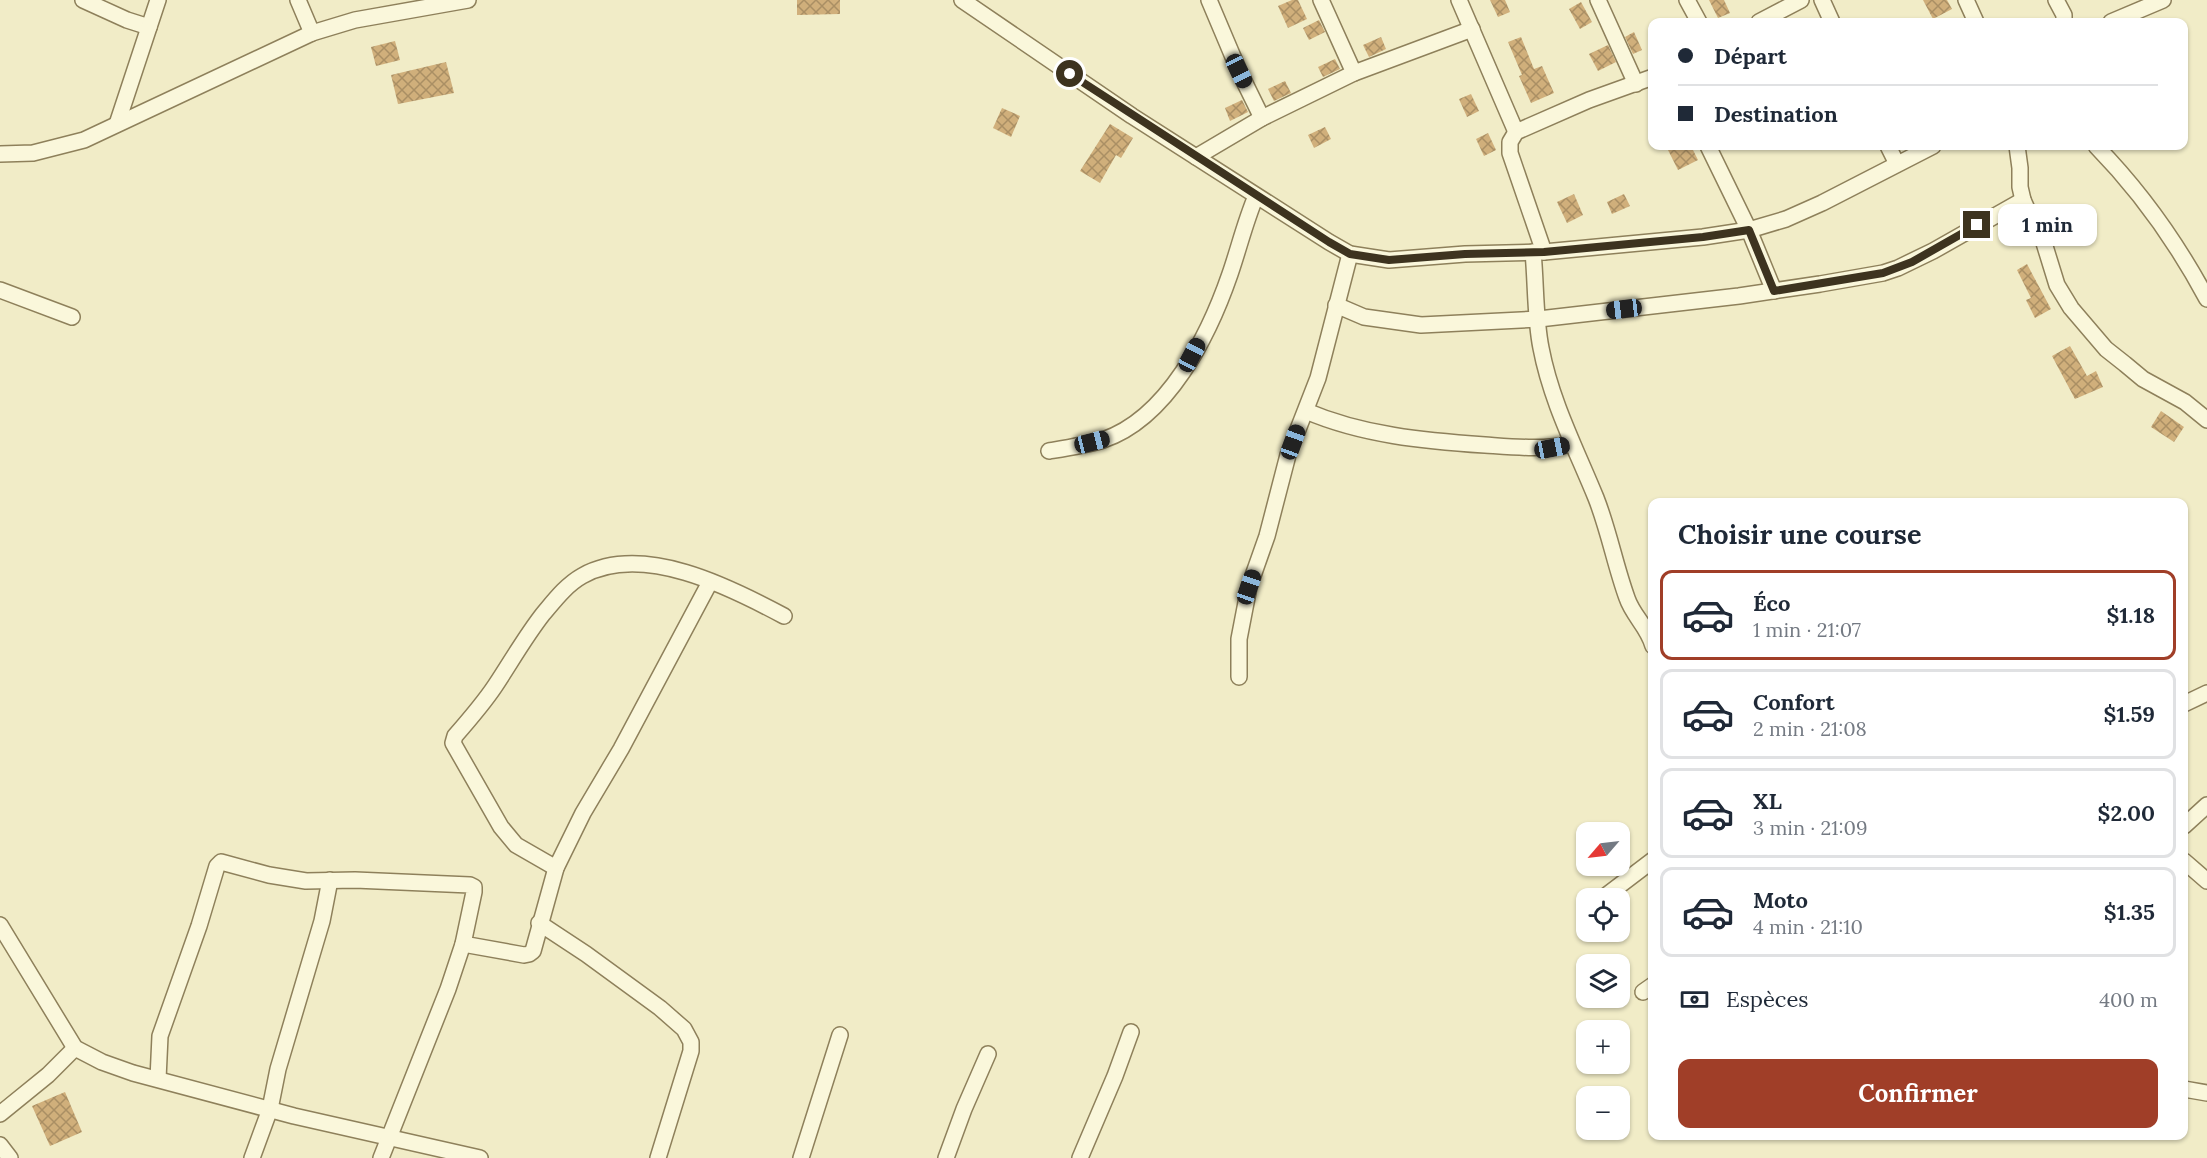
<!DOCTYPE html>
<html lang="fr">
<head>
<meta charset="utf-8">
<style>
  body { margin:0; font-family:Lora,serif; background:#f2f2f3; color:#1f2937; height:100vh; display:flex; flex-direction:column; font-size:22px; white-space:nowrap }
  * { box-sizing:border-box; margin:0 }
  p { font-size:20px; color:#747a83 }
  .icon { flex:none; width:33px; height:33px; fill:none; stroke:currentColor; stroke-width:2; stroke-linecap:round; stroke-linejoin:round }
  .map { position:relative; flex:1; overflow:hidden }
  .side { position:absolute; left:1648px; top:498px; width:540px; height:642px; display:flex; flex-direction:column; background:#fff; border-radius:12px; box-shadow:0 2px 4px #0004 }
  .side>* { flex:none }
  .banner { position:absolute; left:1648px; top:18px; width:540px; height:132px; border-radius:12px; box-shadow:0 2px 4px #0004; display:grid; align-content:center; height:132px; padding:0 30px; background:#fff }
  .needle { width:39px; rotate:242deg }
  .buttons { position:absolute; left:1576px; top:822px; display:grid; gap:12px }
  .buttons a { display:grid; place-items:center; width:54px; height:54px; border-radius:12px; background:#fff; box-shadow:0 2px 4px #0004; font-size:30px }
  .end { position:absolute; width:27px; height:27px; margin:-14px; border:8px solid #3d331f; background:#fff; box-shadow:0 0 0 3px #fff }
  .from { border-radius:50% }
  .bubble { position:absolute; height:42px; border-radius:12px; background:#fff; box-shadow:0 2px 4px #0004; font-size:20px; font-weight:700; line-height:42px; text-align:center }
  .car { position:absolute; width:18px; height:36px; margin:-18px -9px; border-radius:8px; box-shadow:0 0 4px 2px #0007; background:linear-gradient(#222 24%,#8ab4d8 0 40%,#222 0 76%,#8ab4d8 0 86%,#222 0) }
  .banner b { display:flex; align-items:center; gap:21px; height:57px; font-size:22px }
  .banner b+b { border-top:2px solid #e0e1e3 }
  .banner i { width:15px; height:15px; background:#1f2937 }
  ul { padding:0; list-style:none }
  li { display:flex; align-items:center; gap:18px; height:90px; margin:0 12px 9px; padding:0 18px; border:3px solid #e0e1e3; border-radius:12px }
  li div { flex:1 }
  li b { display:block; font-size:22px }
  li em { font-style:normal; font-weight:700 }
  li.selected { border-color:#a03e28 }
  li>.icon { width:54px; height:54px; stroke-width:1.5 }
  h2 { padding:0 30px; font-size:27px; line-height:72px }
  .pay { display:flex; align-items:center; gap:15px; height:66px; padding:0 30px; font-size:22px }
  .pay p { margin-inline-start:auto }
  .button { display:flex; gap:12px; margin-top:auto; padding:12px 30px }
  .button a { flex:1; height:69px; border-radius:12px; background:#a03e28; color:#fff; font-size:24px; font-weight:700; line-height:69px; text-align:center }
  .map>svg:first-child { display:block }
</style>
</head>
<body>
<div class="map">
<svg width="2207" height="1158" viewBox="0 0 2207 1158">
  <defs>
    <pattern id="building-cross-hatch" width="8" height="8" patternUnits="userSpaceOnUse" patternTransform="scale(1.5)"><rect width="8" height="8" fill="#d0af7b"/><path d="M0 0l8 8M0 8l8-8" fill="none" stroke="#aa8f64"/></pattern>
  </defs>
  <rect width="100%" height="100%" fill="#f1ecc7"/>
  <g fill="url(#building-cross-hatch)">
    <polygon points="797,0 840,0 840,14 797,15"/>
    <polygon points="1292,0 1298,0 1307,19 1288,28 1278,6"/>
    <polygon points="1490,0 1505,0 1510,12 1498,17"/>
    <polygon points="1709,0 1724,0 1730,13 1718,18"/>
    <polygon points="1923,0 1947,0 1952,9 1933,19"/>
    <polygon points="1581,2 1592,22 1580,29 1569,9"/>
    <polygon points="1319,20 1325,32 1309,40 1303,28"/>
    <polygon points="1634,32 1642,50 1633,54 1625,37"/>
    <polygon points="1381,37 1386,49 1369,57 1363,45"/>
    <polygon points="1521,37 1534,69 1542,66 1554,93 1531,103 1519,76 1522,75 1508,42"/>
    <polygon points="395,41 400,60 376,66 371,47"/>
    <polygon points="1608,45 1616,62 1598,71 1589,54"/>
    <polygon points="1335,59 1340,69 1323,77 1318,67"/>
    <polygon points="446,62 454,93 398,104 391,75"/>
    <polygon points="1285,81 1291,93 1274,101 1268,89"/>
    <polygon points="1471,94 1479,111 1467,117 1459,99"/>
    <polygon points="1242,100 1248,112 1230,121 1225,108"/>
    <polygon points="1002,108 1020,116 1011,137 993,128"/>
    <polygon points="1110,124 1133,138 1121,158 1116,155 1100,183 1080,171"/>
    <polygon points="1325,127 1331,139 1314,148 1308,135"/>
    <polygon points="1488,133 1496,150 1484,156 1476,139"/>
    <polygon points="1666,146 1691,146 1698,160 1678,170"/>
    <polygon points="1574,194 1583,215 1567,223 1557,202"/>
    <polygon points="1624,194 1630,206 1612,214 1607,202"/>
    <polygon points="2027,264 2051,309 2035,318 2026,300 2031,298 2017,270"/>
    <polygon points="2070,346 2087,376 2096,371 2103,387 2075,399 2052,356"/>
    <polygon points="2161,411 2184,427 2174,442 2151,427"/>
    <polygon points="65,1092 82,1132 50,1146 32,1106"/>
  </g>
  <g fill="none" stroke-linecap="round" stroke-linejoin="round">
    <g stroke="#8e805b" stroke-width="18">
      <g id="minor">
        <polyline points="83,0 127,20 149,27"/>
        <polyline points="298,0 312,33"/>
        <polyline points="962,0 1132,116 1329,242 1350,254 1389,260 1465,254 1544,252 1703,237 1749,230 1786,219 1822,203 1933,146"/>
        <polyline points="1209,0 1239,71 1262,118"/>
        <polyline points="1321,0 1354,73"/>
        <polyline points="1459,0 1516,132"/>
        <polyline points="1598,0 1636,84"/>
        <polyline points="1687,0 1699,22"/>
        <polyline points="1822,0 1832,22"/>
        <polyline points="1966,0 1976,22"/>
        <polyline points="2056,0 2064,15 2064,22"/>
        <polyline points="1759,22 1801,0"/>
        <polyline points="2111,22 2163,0"/>
        <polyline points="117,124 158,0"/>
        <polyline points="1708,146 1749,230 1774,291"/>
        <polyline points="1888,146 1897,164"/>
        <polyline points="2017,146 2020,168 2020,187 2023,200 2031,218 2040,230 2057,285 2071,308 2106,349 2125,364 2143,379 2185,402 2207,420"/>
        <path d="M 2096,146 C 2140,191 2177,243 2207,299"/>
        <polyline points="0,154 33,153 84,140 312,33 355,20 468,0"/>
        <polyline points="1196,157 1262,118 1354,73 1472,29"/>
        <path d="M 1533,252 C 1536,283 1535,319 1541,348 C 1551,401 1576,449 1596,498 C 1609,531 1615,565 1627,598 C 1633,616 1648,627 1653,646"/>
        <polyline points="1544,252 1510,153 1510,142 1516,132 1589,100 1653,77"/>
        <polyline points="0,290 72,317"/>
        <polyline points="1336,305 1364,317 1421,325 1539,319 1739,296 1820,284 1883,273 1898,268 1933,251 2023,200"/>
        <path d="M 1306,411 C 1362,435 1424,441 1485,445 C 1514,447 1543,450 1572,444"/>
        <path d="M 1049,451 C 1067,448 1086,445 1103,440 C 1168,418 1209,335 1230,274 C 1239,248 1245,222 1256,196"/>
        <polyline points="1239,677 1239,639 1249,587 1267,536 1288,455 1318,378 1350,254"/>
        <polyline points="2184,704 2207,693"/>
        <polyline points="2184,826 2207,805"/>
        <polyline points="2184,861 2207,881"/>
        <path d="M 556,868 L 516,845 L 501,827 L 453,743 L 455,736 C 469,720 483,704 495,686 C 511,662 525,637 543,614 C 554,601 566,585 582,576 C 642,542 730,587 784,616"/>
        <polyline points="1603,898 1653,860"/>
        <polyline points="539,923 586,954 660,1008 684,1029 691,1042 691,1051 658,1158"/>
        <polyline points="0,925 75,1048 102,1062 133,1073 294,1116 480,1158"/>
        <polyline points="463,944 524,955 529,954 533,951 556,868 583,813 621,749 710,582"/>
        <polyline points="1643,992 1653,985"/>
        <polyline points="158,1079 160,1036 199,926 217,866 221,862 269,875 306,881 355,880 470,885 474,887 474,892 463,944 448,989 381,1158"/>
        <polyline points="2184,1089 2207,1093"/>
        <polyline points="0,1114 48,1075 75,1048"/>
        <polyline points="0,1145 10,1158"/>
        <polyline points="252,1158 270,1109 278,1069 322,921 330,880"/>
        <polyline points="801,1158 840,1035"/>
        <polyline points="946,1158 964,1109 988,1054"/>
        <polyline points="1080,1158 1115,1076 1131,1032"/>
      </g>
    </g>
    <use href="#minor" stroke="#faf7db" stroke-width="15"/>
  </g>
  <g fill="none" stroke-linecap="round" stroke-linejoin="round">
    <polyline stroke="#3d331f" stroke-width="8" points="1070,74 1329,242 1350,254 1389,260 1465,254 1544,252 1703,237 1749,230 1774,291 1883,273 1912,262 1977,225"/>
  </g>
</svg>
<div class="buttons">
<a><svg class="needle" viewBox="-14 -14 28 28"><path d="M0-13l5 13h-10z" fill="#e53935"/><path d="M0 13l5-13h-10z" fill="#747a83"/></svg></a>
<a><svg class="icon" aria-label="locate" viewBox="0 0 24 24"><circle cx="12" cy="12" r="6"/><path d="M12 2v4M12 18v4M2 12h4M18 12h4"/></svg></a>
<a><svg class="icon" aria-label="layers" viewBox="0 0 24 24"><path d="M12 4l9 5-9 5-9-5zM3 14l9 5 9-5"/></svg></a>
<a>+</a>
<a>−</a>
</div>
<i class="end from" style="left:1070px;top:74px"></i>
<i class="end" style="left:1977px;top:225px"></i>
<div class="bubble" style="left:1998px;top:204px;width:99px">1 min</div>
<i class="car" style="left:1239px;top:71px;rotate:154deg"></i>
<i class="car" style="left:1624px;top:309px;rotate:263deg"></i>
<i class="car" style="left:1192px;top:355px;rotate:28deg"></i>
<i class="car" style="left:1092px;top:442px;rotate:76deg"></i>
<i class="car" style="left:1293px;top:442px;rotate:20deg"></i>
<i class="car" style="left:1552px;top:448px;rotate:79deg"></i>
<i class="car" style="left:1249px;top:587px;rotate:19deg"></i>
<div class="banner">
<b><i class="from"></i>Départ</b>
<b><i></i>Destination</b>
</div>
<section class="side">
<h2>Choisir une course</h2>
<ul>
<li class="selected"><svg class="icon" aria-label="car" viewBox="0 0 24 24"><path d="M5 17H2v-5l4-1 3-4h7l3 4 3 1v5h-3M9 17h6M6 11h13"/><circle cx="7" cy="17" r="2"/><circle cx="17" cy="17" r="2"/></svg><div><b>Éco</b><p>1 min · 21:07</p></div><em>$1.18</em></li>
<li><svg class="icon" aria-label="car" viewBox="0 0 24 24"><path d="M5 17H2v-5l4-1 3-4h7l3 4 3 1v5h-3M9 17h6M6 11h13"/><circle cx="7" cy="17" r="2"/><circle cx="17" cy="17" r="2"/></svg><div><b>Confort</b><p>2 min · 21:08</p></div><em>$1.59</em></li>
<li><svg class="icon" aria-label="car" viewBox="0 0 24 24"><path d="M5 17H2v-5l4-1 3-4h7l3 4 3 1v5h-3M9 17h6M6 11h13"/><circle cx="7" cy="17" r="2"/><circle cx="17" cy="17" r="2"/></svg><div><b>XL</b><p>3 min · 21:09</p></div><em>$2.00</em></li>
<li><svg class="icon" aria-label="car" viewBox="0 0 24 24"><path d="M5 17H2v-5l4-1 3-4h7l3 4 3 1v5h-3M9 17h6M6 11h13"/><circle cx="7" cy="17" r="2"/><circle cx="17" cy="17" r="2"/></svg><div><b>Moto</b><p>4 min · 21:10</p></div><em>$1.35</em></li>
</ul>
<div class="pay"><svg class="icon" aria-label="cash" viewBox="0 0 24 24"><path d="M3 7h18v10H3z"/><circle cx="12" cy="12" r="2"/></svg>Espèces<p>400 m</p></div>
<div class="button"><a>Confirmer</a></div>
</section>
</div>
</body>
</html>
